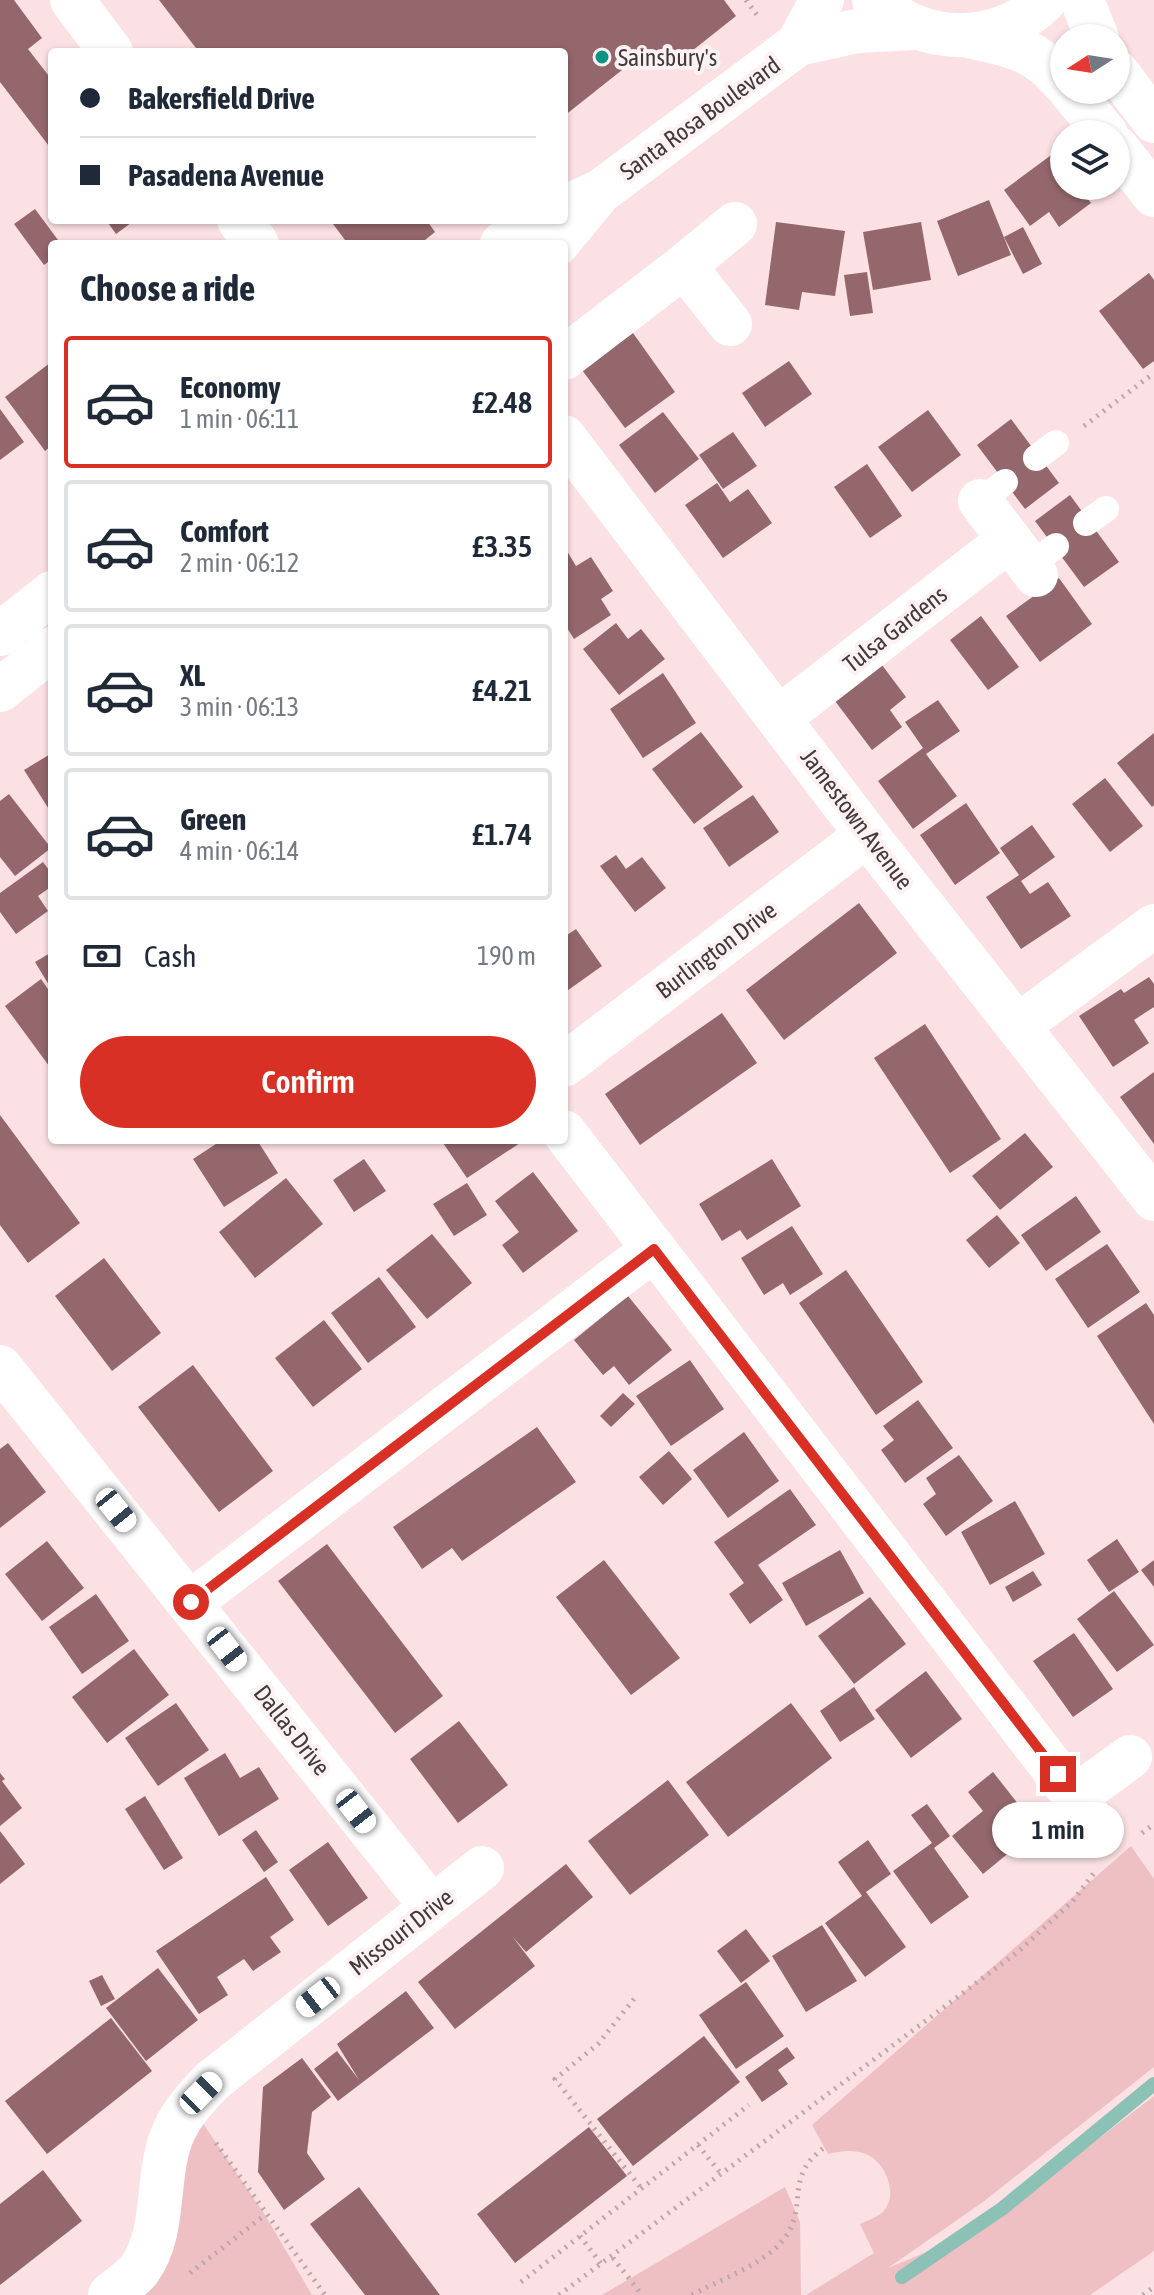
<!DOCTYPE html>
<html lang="en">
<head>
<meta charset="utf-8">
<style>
  body { margin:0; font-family:"Asap Condensed",sans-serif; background:#f6f6f7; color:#1f2937; height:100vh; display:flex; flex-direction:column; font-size:30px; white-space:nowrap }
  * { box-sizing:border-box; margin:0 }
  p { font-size:26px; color:#747a83 }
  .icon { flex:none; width:44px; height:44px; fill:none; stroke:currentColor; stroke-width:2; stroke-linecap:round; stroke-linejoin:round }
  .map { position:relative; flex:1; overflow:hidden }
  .drawer { position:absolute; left:48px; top:240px; width:520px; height:904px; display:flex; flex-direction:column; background:#fff; border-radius:8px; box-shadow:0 2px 6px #0004 }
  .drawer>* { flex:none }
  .banner { position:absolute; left:48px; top:48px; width:520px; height:176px; border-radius:8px; box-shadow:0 2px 6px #0004; display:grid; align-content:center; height:176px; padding:0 32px; background:#fff }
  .needle { width:52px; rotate:258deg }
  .buttons { position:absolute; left:1050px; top:24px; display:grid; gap:16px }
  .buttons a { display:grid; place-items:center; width:80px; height:80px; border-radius:50%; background:#fff; box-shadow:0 2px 6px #0004; font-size:40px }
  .end { position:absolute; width:36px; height:36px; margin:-18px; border:10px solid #d93025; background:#fff; box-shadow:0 0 0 4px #fff }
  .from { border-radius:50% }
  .bubble { position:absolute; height:56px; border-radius:28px; background:#fff; box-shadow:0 2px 6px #0004; font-size:26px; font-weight:600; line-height:56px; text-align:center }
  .car { position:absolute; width:24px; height:48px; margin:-24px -12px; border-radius:10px; box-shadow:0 0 6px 2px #0007; background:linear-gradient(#fff 24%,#345 0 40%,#fff 0 76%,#345 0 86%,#fff 0) }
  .banner b { display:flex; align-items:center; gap:28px; height:76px; font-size:30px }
  .banner b+b { border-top:2px solid #e0e1e3 }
  .banner i { width:20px; height:20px; background:#1f2937 }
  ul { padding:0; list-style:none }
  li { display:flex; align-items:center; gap:24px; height:132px; margin:0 16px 12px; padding:0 16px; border:4px solid #e0e1e3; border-radius:8px }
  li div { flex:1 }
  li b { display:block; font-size:30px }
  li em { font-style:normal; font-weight:600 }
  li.selected { border-color:#d93025 }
  li>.icon { width:72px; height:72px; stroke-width:1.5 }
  h2 { padding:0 32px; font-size:36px; line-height:96px }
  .pay { display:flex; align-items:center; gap:20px; height:88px; padding:0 32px; font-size:30px }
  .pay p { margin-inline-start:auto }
  .primary-button { display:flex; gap:16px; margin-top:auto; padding:16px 32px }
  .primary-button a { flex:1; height:92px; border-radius:48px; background:#d93025; color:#fff; font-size:32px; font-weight:600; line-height:92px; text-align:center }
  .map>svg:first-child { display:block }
</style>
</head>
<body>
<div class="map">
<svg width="1154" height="2295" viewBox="0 0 1154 2295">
  <rect width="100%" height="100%" fill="#fbe1e3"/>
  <g fill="#eebfc3">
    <path d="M 1131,1846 L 1154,1879 L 1154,2067 L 983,2202 L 888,2268 L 980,2230 L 1154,2096 L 1154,2251 L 1090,2295 L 806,2295 L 874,2253 L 860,2224 C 867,2221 877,2217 883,2212 C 899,2195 886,2162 866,2154 C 854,2149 840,2151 828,2154 L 812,2125 Z"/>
    <polygon points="200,2119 265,2215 312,2295 128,2295"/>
    <polygon points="785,2187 800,2222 801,2295 602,2295"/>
  </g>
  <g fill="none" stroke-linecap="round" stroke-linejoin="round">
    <polyline stroke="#8cc1b5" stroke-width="14" points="902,2277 1003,2208 1154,2084"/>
  </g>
  <g fill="#93676b">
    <polygon points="0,0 14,0 42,38 28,49 52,80 52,150 0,82"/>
    <polygon points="159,0 724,0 736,16 668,70 659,58 649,65 641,55 564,116 564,52 199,52"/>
    <polygon points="1054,153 1064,167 1064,186 1078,186 1091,203 1059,227 1049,212 1030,226 1004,190"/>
    <polygon points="989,200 1011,255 958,276 937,221"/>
    <polygon points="35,209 61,244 52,244 52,259 44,265 14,224"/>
    <polygon points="106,220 135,220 116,234"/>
    <polygon points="330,220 431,220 428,222 435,232 420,244 348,244"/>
    <polygon points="776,222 845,231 835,296 802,292 799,310 765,305"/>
    <polygon points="921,222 931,280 873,290 863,232"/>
    <polygon points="1023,227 1042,264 1023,274 1004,237"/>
    <polygon points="867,272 873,313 850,316 844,275"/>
    <polygon points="1149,273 1154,280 1154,361 1143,369 1099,311"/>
    <polygon points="633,333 675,392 625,428 582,370"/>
    <polygon points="789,361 812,394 765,427 742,393"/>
    <polygon points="50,363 52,445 45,451 5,397"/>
    <polygon points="0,409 24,442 0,460"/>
    <polygon points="928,410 961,455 912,492 878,447"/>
    <polygon points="663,412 699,459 655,493 619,445"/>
    <polygon points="1011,419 1059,483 1025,509 977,445"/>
    <polygon points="733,432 757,466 723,489 699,455"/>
    <polygon points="867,464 902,516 870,538 834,487"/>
    <polygon points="717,483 730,502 748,489 772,523 723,558 685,505"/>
    <polygon points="1070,495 1119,562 1084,587 1035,521"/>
    <polygon points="567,551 576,566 591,557 613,591 601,599 611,615 574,639 564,623"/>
    <polygon points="1059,578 1092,624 1040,662 1006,616"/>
    <polygon points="981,616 1019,667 988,690 950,640"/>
    <polygon points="616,623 628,639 641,629 665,659 619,695 583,649"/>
    <polygon points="882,665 906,697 890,710 902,727 872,750 835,701"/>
    <polygon points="663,673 696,723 643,758 610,709"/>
    <polygon points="938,700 960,731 926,754 957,796 913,829 878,781 923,748 905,722"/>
    <polygon points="701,732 743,787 694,824 652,769"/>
    <polygon points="1154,733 1154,805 1152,807 1117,763"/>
    <polygon points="52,753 52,814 24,770"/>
    <polygon points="1105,778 1143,826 1110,852 1072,804"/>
    <polygon points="9,794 51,848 15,876 0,857 0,801"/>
    <polygon points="753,795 779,832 729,867 703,828"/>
    <polygon points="966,803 1000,853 955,885 920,835"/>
    <polygon points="1032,825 1055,857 1021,881 1030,894 1048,882 1071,916 1021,949 986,897 1019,875 1000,848"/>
    <polygon points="616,855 626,869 642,857 666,888 635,912 600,866"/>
    <polygon points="43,862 52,874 52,886 38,896 48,911 16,934 0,912 0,893"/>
    <polygon points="859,903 897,953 784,1040 746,990"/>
    <polygon points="576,929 602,966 564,993 564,937"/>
    <polygon points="52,952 52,990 35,962"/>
    <polygon points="1149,977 1154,984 1154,1007 1134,1020 1149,1043 1113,1067 1079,1016 1121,989 1124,993"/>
    <polygon points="41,979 52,995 52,1070 5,1006"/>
    <polygon points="722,1013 757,1063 640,1145 605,1094"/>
    <polygon points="925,1024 1001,1139 950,1173 874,1058"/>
    <polygon points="1154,1072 1154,1144 1120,1097"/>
    <polygon points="0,1115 80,1223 28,1263 0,1225"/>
    <polygon points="1025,1133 1053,1167 1000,1210 972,1176"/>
    <polygon points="222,1140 257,1140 278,1173 224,1207 193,1159"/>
    <polygon points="441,1140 518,1140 520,1143 467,1178"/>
    <polygon points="364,1159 386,1191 354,1212 333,1180"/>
    <polygon points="772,1159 801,1206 747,1240 740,1230 722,1241 699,1204"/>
    <polygon points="533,1172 578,1231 523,1273 502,1245 519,1232 495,1201"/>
    <polygon points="286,1178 323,1224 255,1278 219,1232"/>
    <polygon points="467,1183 487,1215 454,1236 433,1204"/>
    <polygon points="1076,1196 1101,1232 1046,1271 1021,1235"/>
    <polygon points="997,1215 1020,1243 989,1268 966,1240"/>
    <polygon points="792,1226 823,1274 790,1295 783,1283 764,1295 741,1258"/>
    <polygon points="432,1234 472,1283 427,1319 386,1270"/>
    <polygon points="1107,1244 1140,1292 1088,1328 1055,1279"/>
    <polygon points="104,1258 161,1333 112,1371 55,1296"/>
    <polygon points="846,1270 923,1382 876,1415 799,1303"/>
    <polygon points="379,1277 416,1327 368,1363 331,1313"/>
    <polygon points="628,1296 672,1350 629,1385 614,1366 603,1375 574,1340"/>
    <polygon points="1146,1303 1154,1315 1154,1424 1097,1336"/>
    <polygon points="324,1320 362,1369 313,1407 275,1358"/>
    <polygon points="690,1360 724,1409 671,1446 636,1396"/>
    <polygon points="193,1365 273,1471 219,1512 138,1407"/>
    <polygon points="623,1393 635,1404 611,1427 600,1416"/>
    <polygon points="918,1400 953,1448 905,1483 881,1450 894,1440 883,1426"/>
    <polygon points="537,1427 576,1482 462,1561 452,1548 422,1569 393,1527"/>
    <polygon points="744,1432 779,1481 728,1518 693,1470"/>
    <polygon points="8,1443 46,1492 0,1528 0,1449"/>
    <polygon points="669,1451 692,1479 663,1505 639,1477"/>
    <polygon points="959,1455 993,1501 946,1536 923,1504 936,1494 926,1478"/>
    <polygon points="790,1489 816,1525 758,1565 783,1600 750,1624 729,1594 744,1583 714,1542"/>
    <polygon points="1015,1501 1045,1554 990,1585 961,1532"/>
    <polygon points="1117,1539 1139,1572 1109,1592 1087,1560"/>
    <polygon points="47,1541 84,1588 42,1621 5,1574"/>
    <polygon points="327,1544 443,1696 395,1733 278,1581"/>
    <polygon points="840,1550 864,1593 806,1626 782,1583"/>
    <polygon points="604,1560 680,1658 631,1695 556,1597"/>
    <polygon points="1154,1560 1154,1587 1141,1570"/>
    <polygon points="1033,1571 1042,1585 1013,1602 1005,1587"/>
    <polygon points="1114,1591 1154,1645 1117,1672 1077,1619"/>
    <polygon points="96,1594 129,1641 82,1674 49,1627"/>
    <polygon points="870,1597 906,1644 854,1684 818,1636"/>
    <polygon points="1074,1633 1113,1689 1073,1717 1033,1661"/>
    <polygon points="134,1649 169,1695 107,1743 72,1697"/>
    <polygon points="926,1671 962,1719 911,1758 875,1710"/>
    <polygon points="854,1687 875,1719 840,1742 820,1711"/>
    <polygon points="176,1703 209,1750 158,1786 125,1738"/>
    <polygon points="791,1703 832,1758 728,1837 686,1782"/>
    <polygon points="459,1721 508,1785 458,1823 410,1759"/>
    <polygon points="225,1753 240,1778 259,1767 279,1799 219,1836 184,1778"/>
    <polygon points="993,1772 1038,1829 983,1874 952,1836 983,1811 968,1792"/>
    <polygon points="0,1773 5,1779 2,1781 22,1808 0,1826"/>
    <polygon points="668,1780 709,1835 630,1895 588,1841"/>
    <polygon points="145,1796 183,1858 164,1870 125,1809"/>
    <polygon points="927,1804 950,1836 934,1848 969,1897 931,1924 893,1871 932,1843 911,1815"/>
    <polygon points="256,1830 278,1862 264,1872 242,1840"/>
    <polygon points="0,1831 25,1864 0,1884"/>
    <polygon points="868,1840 891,1874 866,1892 906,1947 865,1977 825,1923 862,1896 838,1862"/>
    <polygon points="328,1842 368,1898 328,1926 289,1870"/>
    <polygon points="566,1864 593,1897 526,1952 512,1936 535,1966 455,2029 418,1982"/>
    <polygon points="266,1877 294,1920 270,1937 281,1952 253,1971 244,1959 217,1977 228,1995 199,2014 156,1951"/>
    <polygon points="822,1925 857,1981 806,2012 772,1956"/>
    <polygon points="746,1929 770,1961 741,1983 717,1951"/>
    <polygon points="158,1968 198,2020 146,2061 106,2008"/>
    <polygon points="102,1975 115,1999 101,2006 89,1981"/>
    <polygon points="746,1982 784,2036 736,2069 699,2015"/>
    <polygon points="406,1991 434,2028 338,2101 314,2069 337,2051 359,2080 337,2044"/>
    <polygon points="111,2018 152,2071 47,2154 5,2101"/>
    <polygon points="704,2036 740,2082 633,2166 597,2119"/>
    <polygon points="787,2047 795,2058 778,2070 788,2084 762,2102 745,2077"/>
    <polygon points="302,2058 331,2097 312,2112 307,2153 325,2179 284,2210 258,2172 263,2087"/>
    <polygon points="589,2127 627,2176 515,2263 477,2214"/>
    <polygon points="43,2170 82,2221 0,2285 0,2204"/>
    <polygon points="359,2187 440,2295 365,2295 310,2224"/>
  </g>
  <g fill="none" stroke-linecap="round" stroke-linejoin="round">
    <g stroke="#bca7a8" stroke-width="5" stroke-dasharray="2 6" stroke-linecap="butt">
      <polyline points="746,0 760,19"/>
      <polyline points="1084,426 1154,373"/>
      <polyline points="1142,1833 1154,1824"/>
      <polyline points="634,1999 598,2044 555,2079 641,2188"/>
      <polyline points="216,2143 325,2295"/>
      <polyline points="698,2145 722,2175"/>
      <polyline points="580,2236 602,2265"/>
      <polyline points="613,2258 642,2295"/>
      <polyline points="190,2273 265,2215"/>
      <polyline points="521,2282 749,2105"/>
      <polyline points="559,2295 1019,1951 1072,1902 1094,1873"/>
      <path d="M 692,2295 C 720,2279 762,2266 783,2240 C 810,2207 782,2178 825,2147"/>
      <polyline points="1143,2295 1154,2287"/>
    </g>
    <g stroke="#fff" stroke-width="26">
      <polyline points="1036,458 1056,443"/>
      <polyline points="980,501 1005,482"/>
      <polyline points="1086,523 1106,509"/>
      <polyline points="1029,566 1056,546"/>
    </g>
    <g stroke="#fff" stroke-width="44">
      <polyline points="72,0 111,52"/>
      <polyline points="239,220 257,244"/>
      <polyline points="684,266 735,224"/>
      <polyline points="564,358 684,266 730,324"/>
      <polyline points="564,437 867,835 1154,1199"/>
      <polyline points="980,501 1036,575"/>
      <polyline points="780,717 1009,540"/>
      <polyline points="1019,1025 1154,926"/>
      <polyline points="564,1065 867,835"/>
      <polyline points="564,1132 1075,1797"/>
      <polyline points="0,1367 432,1907"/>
      <polyline points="191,1602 654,1249"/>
      <polyline points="1099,1830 1075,1797 1130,1757"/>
      <path d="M 110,2295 C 119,2287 132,2279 139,2270 C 168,2230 154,2175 174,2131 C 183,2111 197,2097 212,2081 L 482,1868"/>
    </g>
    <g stroke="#fff" stroke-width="44">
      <path d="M 874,0 C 922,46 998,48 1045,0"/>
      <polyline points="1082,0 1097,38"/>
      <path d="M 969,36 C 1013,46 1034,48 1064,83"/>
      <polyline points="798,44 857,31 916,28"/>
      <polyline points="1116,71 1154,121"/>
      <polyline points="1070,90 1106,134"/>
      <polyline points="1116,147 1154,195"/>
      <polyline points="564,208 601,191 798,44 822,0"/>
      <polyline points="502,244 539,220"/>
      <polyline points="557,244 599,193"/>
      <polyline points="0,634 52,593"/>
      <polyline points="0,690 52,649"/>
    </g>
  </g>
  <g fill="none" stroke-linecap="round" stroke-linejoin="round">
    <polyline stroke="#d93025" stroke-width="10" points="191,1602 654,1249 1058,1774"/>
  </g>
  <circle fill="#079482" stroke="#fdf2f3" stroke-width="3" cx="602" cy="57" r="8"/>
  <g text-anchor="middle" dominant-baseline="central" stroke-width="8" stroke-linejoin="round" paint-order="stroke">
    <g font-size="24" fill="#433939" stroke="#fdf2f3" text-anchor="start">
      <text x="618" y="57">Sainsbury's</text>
    </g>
    <g font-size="24" fill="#433939" stroke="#fdf2f3">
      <text transform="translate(700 118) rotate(-36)">Santa Rosa Boulevard</text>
      <text transform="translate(895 629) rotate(-38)">Tulsa Gardens</text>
      <text transform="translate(857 819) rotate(53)">Jamestown Avenue</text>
      <text transform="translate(716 950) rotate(-37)">Burlington Drive</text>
      <text transform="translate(292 1730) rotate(52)">Dallas Drive</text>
      <text transform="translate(401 1932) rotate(-38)">Missouri Drive</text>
    </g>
  </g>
</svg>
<div class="buttons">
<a><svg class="needle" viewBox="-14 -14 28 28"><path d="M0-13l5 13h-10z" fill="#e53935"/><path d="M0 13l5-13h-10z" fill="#747a83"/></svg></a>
<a><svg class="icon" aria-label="layers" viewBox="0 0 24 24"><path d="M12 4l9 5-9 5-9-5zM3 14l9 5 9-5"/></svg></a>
</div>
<i class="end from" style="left:191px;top:1602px"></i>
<i class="end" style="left:1058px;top:1774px"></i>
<div class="bubble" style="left:992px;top:1802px;width:132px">1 min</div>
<i class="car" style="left:116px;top:1510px;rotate:141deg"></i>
<i class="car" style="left:227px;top:1649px;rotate:142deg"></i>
<i class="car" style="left:356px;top:1811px;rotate:142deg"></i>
<i class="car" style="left:318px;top:1997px;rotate:232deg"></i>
<i class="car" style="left:201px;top:2093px;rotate:45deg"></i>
<div class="banner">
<b><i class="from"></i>Bakersfield Drive</b>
<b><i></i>Pasadena Avenue</b>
</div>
<section class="drawer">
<h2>Choose a ride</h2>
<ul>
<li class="selected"><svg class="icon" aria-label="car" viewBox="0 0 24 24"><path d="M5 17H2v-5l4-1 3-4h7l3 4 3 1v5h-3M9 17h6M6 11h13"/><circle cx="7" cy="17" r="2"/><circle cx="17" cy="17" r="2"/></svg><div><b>Economy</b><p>1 min · 06:11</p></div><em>£2.48</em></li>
<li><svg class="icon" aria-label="car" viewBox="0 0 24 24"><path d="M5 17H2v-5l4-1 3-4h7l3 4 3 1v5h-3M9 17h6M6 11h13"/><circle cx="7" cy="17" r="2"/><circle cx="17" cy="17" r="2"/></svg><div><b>Comfort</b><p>2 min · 06:12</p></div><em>£3.35</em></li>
<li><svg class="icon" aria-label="car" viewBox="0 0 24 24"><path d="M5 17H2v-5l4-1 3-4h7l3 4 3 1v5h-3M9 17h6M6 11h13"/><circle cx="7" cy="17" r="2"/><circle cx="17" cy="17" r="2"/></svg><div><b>XL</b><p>3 min · 06:13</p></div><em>£4.21</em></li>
<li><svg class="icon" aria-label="car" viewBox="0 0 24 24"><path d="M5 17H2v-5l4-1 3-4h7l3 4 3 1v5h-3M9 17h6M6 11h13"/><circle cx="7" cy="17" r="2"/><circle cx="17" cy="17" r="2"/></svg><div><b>Green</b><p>4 min · 06:14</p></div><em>£1.74</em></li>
</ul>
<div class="pay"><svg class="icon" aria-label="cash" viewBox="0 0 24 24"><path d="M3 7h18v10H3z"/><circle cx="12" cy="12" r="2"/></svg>Cash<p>190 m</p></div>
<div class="primary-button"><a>Confirm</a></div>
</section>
</div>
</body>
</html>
